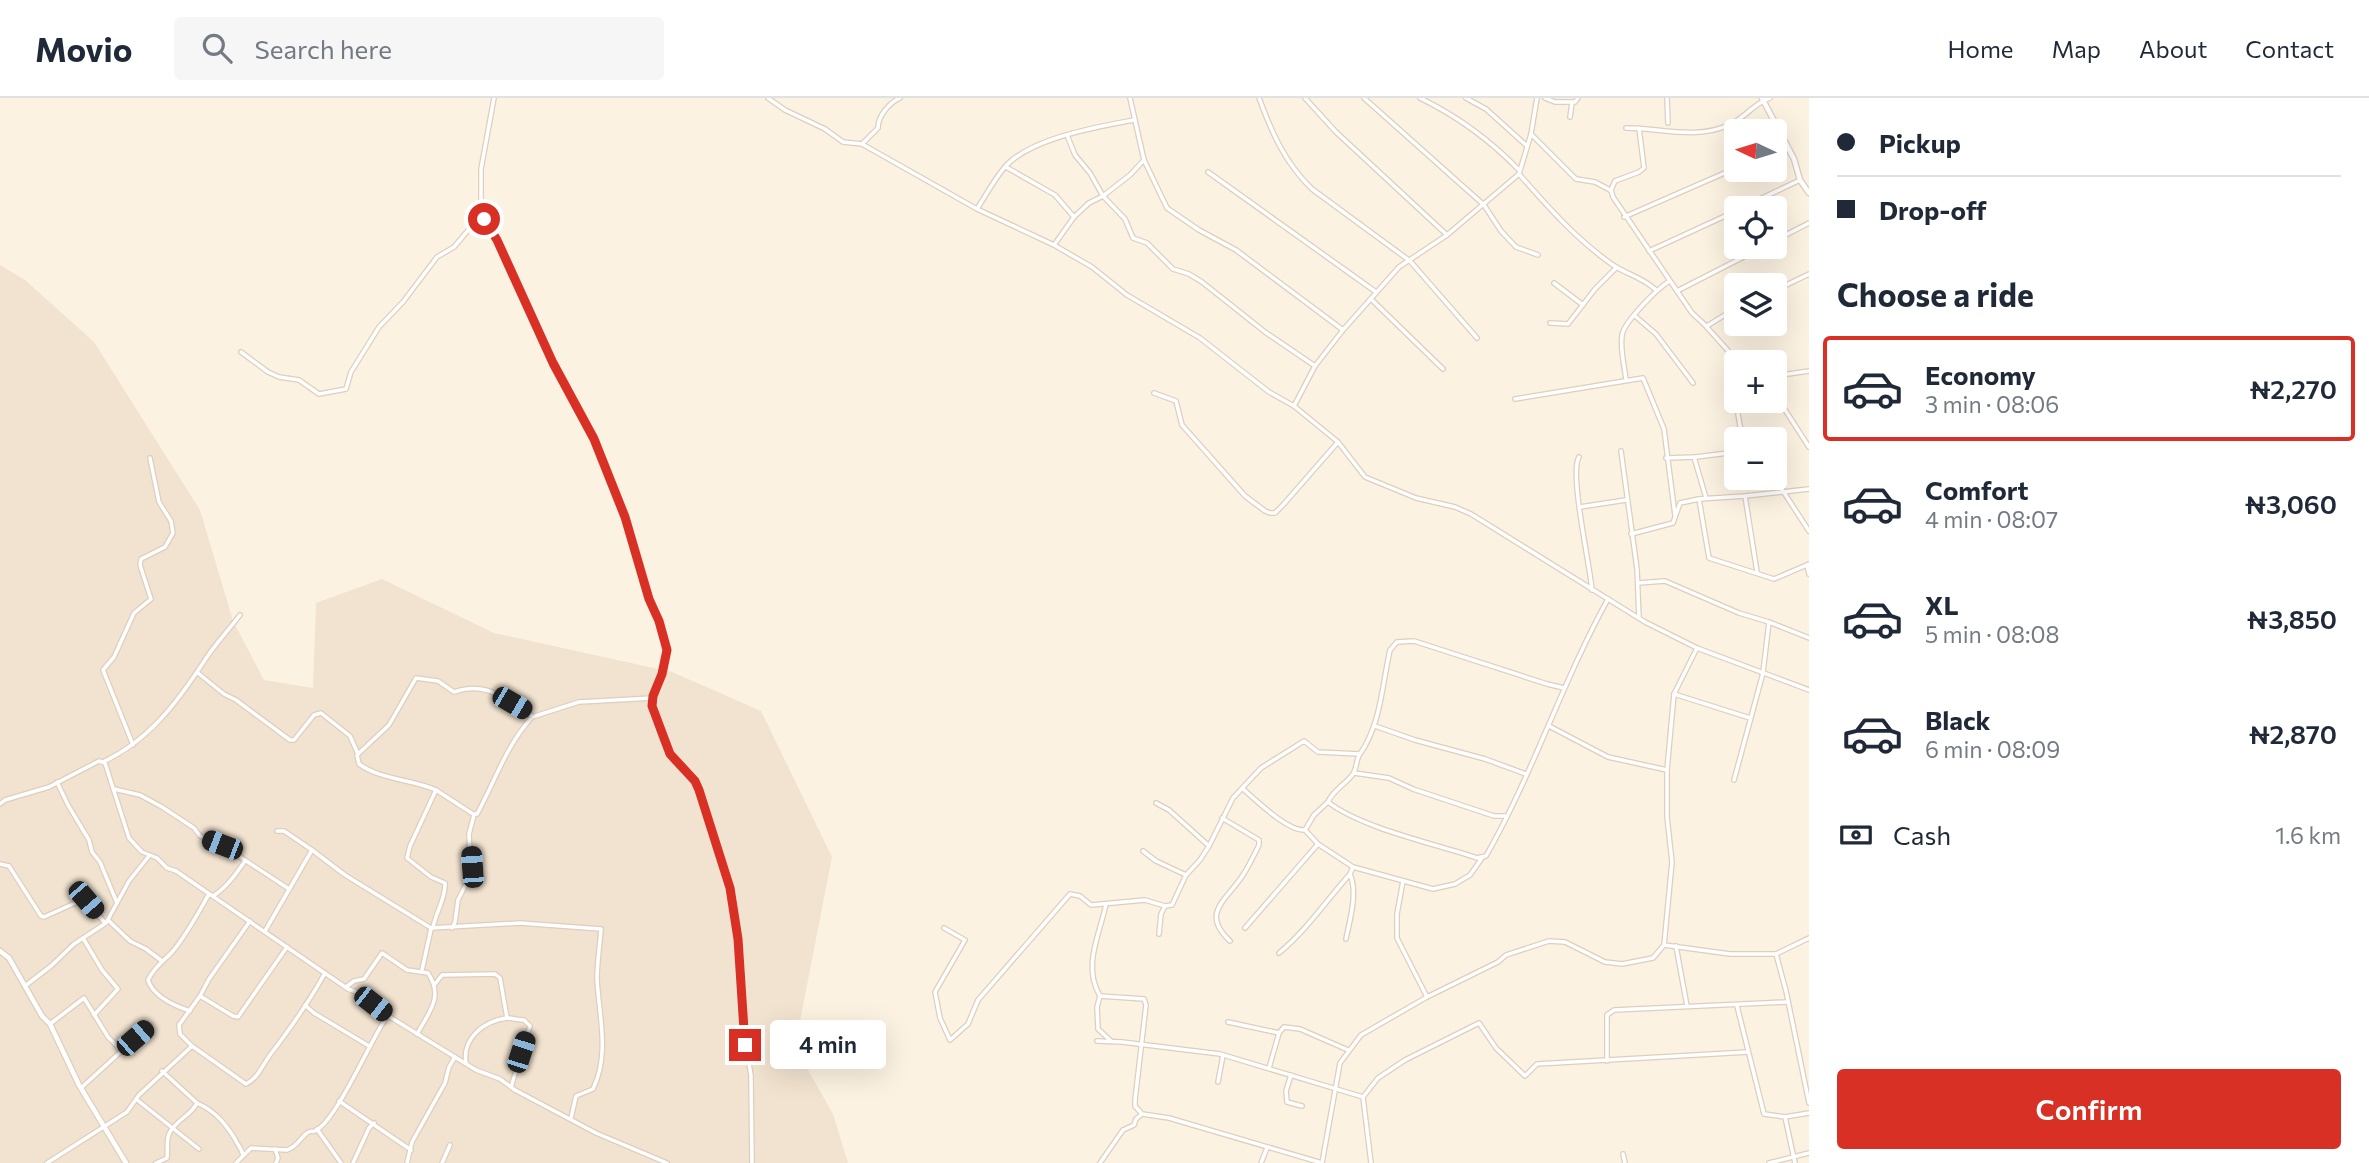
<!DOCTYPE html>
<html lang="en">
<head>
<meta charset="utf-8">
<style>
  body { margin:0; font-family:Commissioner,sans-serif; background:#f6f6f7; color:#1f2937; height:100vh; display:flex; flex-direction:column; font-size:26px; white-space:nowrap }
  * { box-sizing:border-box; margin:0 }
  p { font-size:23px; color:#747a83 }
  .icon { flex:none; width:38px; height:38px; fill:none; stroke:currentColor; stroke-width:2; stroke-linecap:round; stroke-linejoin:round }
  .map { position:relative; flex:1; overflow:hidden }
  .sheet { display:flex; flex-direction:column; background:#fff; width:560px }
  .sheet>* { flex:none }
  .guide { display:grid; align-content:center; height:154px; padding:0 28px; background:#fff }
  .needle { width:46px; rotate:274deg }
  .buttons { position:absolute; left:1724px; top:21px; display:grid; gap:14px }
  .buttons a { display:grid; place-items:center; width:63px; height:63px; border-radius:7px; background:#fff; box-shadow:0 7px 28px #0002; font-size:35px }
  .end { position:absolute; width:32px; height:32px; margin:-16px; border:9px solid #d93025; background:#fff; box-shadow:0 0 0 4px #fff }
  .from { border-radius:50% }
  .bubble { position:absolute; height:49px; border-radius:7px; background:#fff; box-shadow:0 7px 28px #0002; font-size:23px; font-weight:600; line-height:49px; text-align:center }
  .car { position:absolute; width:21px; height:42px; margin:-21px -10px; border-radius:9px; box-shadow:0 0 5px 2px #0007; background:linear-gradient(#222 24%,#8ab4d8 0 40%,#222 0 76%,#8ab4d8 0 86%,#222 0) }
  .guide b { display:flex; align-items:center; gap:24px; height:66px; font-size:26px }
  .guide b+b { border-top:2px solid #e0e1e3 }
  .guide i { width:18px; height:18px; background:#1f2937 }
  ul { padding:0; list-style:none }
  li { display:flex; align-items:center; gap:21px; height:105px; margin:0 14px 10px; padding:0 14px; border:4px solid transparent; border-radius:7px }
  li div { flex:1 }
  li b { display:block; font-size:26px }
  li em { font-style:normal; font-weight:600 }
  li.active { border-color:#d93025 }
  li>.icon { width:63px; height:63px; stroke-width:1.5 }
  h2 { padding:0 28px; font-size:32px; line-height:84px }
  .pay { display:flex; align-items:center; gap:18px; height:77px; padding:0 28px; font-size:26px }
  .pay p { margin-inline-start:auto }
  .cta { display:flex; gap:14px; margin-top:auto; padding:14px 28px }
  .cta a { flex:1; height:80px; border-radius:7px; background:#d93025; color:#fff; font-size:28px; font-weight:600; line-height:80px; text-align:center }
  header { display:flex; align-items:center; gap:42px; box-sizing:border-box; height:98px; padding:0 35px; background:#fff; border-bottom:2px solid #e0e1e3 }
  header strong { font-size:33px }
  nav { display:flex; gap:38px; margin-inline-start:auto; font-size:24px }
  .search { width:490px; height:63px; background:#f6f6f7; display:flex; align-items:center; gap:18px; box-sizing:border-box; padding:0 24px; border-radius:7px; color:#747a83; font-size:26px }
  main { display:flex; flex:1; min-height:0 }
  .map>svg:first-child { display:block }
</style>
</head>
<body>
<header>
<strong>Movio</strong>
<div class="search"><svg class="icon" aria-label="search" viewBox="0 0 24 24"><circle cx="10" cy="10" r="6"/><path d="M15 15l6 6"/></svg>Search here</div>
<nav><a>Home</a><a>Map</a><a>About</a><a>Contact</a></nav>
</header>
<main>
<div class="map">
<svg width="1809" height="1065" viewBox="0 0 1809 1065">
  <rect width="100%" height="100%" fill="#fbf2e1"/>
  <polygon fill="#f2e3d0" points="0,167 25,182 94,244 200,412 233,523 264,582 313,590 316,505 382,481 494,535 672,574 761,613 832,759 795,949 833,1016 848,1065 0,1065"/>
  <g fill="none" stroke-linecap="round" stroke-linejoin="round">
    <g stroke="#decebe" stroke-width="6">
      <g id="minor">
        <path d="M 494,0 L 481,71 L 481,117 L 497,142 L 553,265 L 594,341 L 625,419 L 652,511 C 666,535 670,557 659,583 C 656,591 651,599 653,609 C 656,625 664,652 675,664 C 684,673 693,680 700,692 L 730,790 L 738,841 L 742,921 L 751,978 L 752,1065"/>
        <polyline points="768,0 785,12 825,31 843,44 862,46 977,111 1054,147 1092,169 1127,197 1200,240 1269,294 1294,308 1338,344 1365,379 1416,400 1455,409 1471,416 1645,524 1697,550 1809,592"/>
        <polyline points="1130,0 1144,62 1167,110 1199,132 1236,152 1343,232"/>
        <path d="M 1259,0 C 1272,35 1285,65 1312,91 L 1410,163 L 1477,240"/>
        <polyline points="1305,0 1336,34 1447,137"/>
        <polyline points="1364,0 1484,107 1501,133 1516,149 1538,157"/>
        <path d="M 1420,0 C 1457,18 1490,42 1519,72"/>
        <polyline points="1466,0 1486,11 1527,48"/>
        <polyline points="1545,0 1555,4 1575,4 1578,0"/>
        <polyline points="1667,0 1668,25"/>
        <polyline points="1570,19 1572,5"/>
        <path d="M 1626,30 C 1661,30 1695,42 1729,27 C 1744,21 1754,5 1770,0"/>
        <polyline points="1639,30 1644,70 1639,74 1615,83 1611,92 1613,99 1692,215 1704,226 1731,256"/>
        <polyline points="1531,36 1576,81 1595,84 1610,92"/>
        <polyline points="1067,37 1075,57 1090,75 1103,98 1125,121 1133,140 1147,145 1173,171 1189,176 1202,184 1265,234 1315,268"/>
        <path d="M 862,46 L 878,30 C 878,18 889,5 900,0"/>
        <polyline points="1774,49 1784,42"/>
        <polyline points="1006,69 1055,97 1074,119"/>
        <polyline points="1208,74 1376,194"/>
        <path d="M 1519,76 C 1548,109 1577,142 1613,167 C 1628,177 1642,179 1656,192"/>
        <polyline points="1741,110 1800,82"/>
        <path d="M 977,111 C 986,97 994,82 1004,70 C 1029,40 1097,29 1134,22"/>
        <polyline points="1624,119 1736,70"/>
        <polyline points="1774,143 1809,125"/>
        <polyline points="1054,147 1074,119 1089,105 1103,98 1130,77 1144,62"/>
        <polyline points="1649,153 1736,113"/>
        <polyline points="1554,185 1583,207"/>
        <polyline points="1677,193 1763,149"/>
        <polyline points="1774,193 1809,176"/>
        <polyline points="1371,201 1443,271"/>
        <polyline points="1635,218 1656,236 1693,285"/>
        <polyline points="1550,225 1568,226 1595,191 1616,170"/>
        <polyline points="1707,228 1736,210"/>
        <polyline points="241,254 268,274 279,279 299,282 319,296 346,291 351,274 379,229 403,204 437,159 454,149 481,117"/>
        <polyline points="1774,278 1809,273"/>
        <path d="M 1626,281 C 1624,266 1620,252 1622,237 C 1624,224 1657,191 1668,184"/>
        <polyline points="1154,295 1176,303 1182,327 1245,398 1265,413 1270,415 1275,415 1283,407 1338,344"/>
        <polyline points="1515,301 1643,280 1664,331 1675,417"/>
        <polyline points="1780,304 1809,349"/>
        <polyline points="1294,308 1315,268 1343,232 1399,169 1447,137 1519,76 1531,36 1537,0"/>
        <polyline points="1738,316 1740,328 1748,341"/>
        <polyline points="1621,353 1637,471 1639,520"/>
        <path d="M 1579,359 C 1569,375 1590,467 1592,492"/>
        <polyline points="1694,359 1706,400"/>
        <polyline points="1666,360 1696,359 1736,354"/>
        <polyline points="1774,376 1783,393 1809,433"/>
        <polyline points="1745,398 1757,474"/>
        <polyline points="1699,401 1709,460 1774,481 1809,466"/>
        <polyline points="1580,409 1626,402"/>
        <polyline points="1631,436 1673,425 1680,405 1699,401 1745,398 1809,391"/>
        <polyline points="1807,467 1809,476"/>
        <polyline points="1638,485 1665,483 1739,515 1769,524 1809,540"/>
        <polyline points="1763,574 1769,524"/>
        <polyline points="198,575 224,596 236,602 290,642 294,642 314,617 321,615 350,638 358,656"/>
        <path d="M 1564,590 L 1547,586 L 1414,543 L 1397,544 L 1390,552 C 1382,587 1381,626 1360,656 C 1356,661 1357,670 1353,676 C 1346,686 1333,692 1328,704 C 1361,730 1436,746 1477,760 L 1486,758 C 1533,676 1562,584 1608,501"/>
        <polyline points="1674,596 1750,620"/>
        <polyline points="1375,628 1415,642 1485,661 1526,676"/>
        <polyline points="1549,628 1608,659 1667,672"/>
        <polyline points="133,647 103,572 114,559 134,515 151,501 140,467 141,461 165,449 173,435 171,423 159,404 150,360"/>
        <path d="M 103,664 C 148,643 176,606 203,565 C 213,548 228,533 240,517"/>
        <polyline points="1354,675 1389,680 1413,691 1494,718 1506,718"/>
        <polyline points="1734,682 1763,575"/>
        <polyline points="57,684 68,707 89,742 92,754 100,764 117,805"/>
        <polyline points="114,691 140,697 162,709 194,730 200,738 222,747 289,791"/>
        <path d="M 1243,691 C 1256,702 1288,734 1305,732 L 1314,717 L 1328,704"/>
        <path d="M 436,692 L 473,716 L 477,716 C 495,683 506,648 532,619"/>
        <polyline points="1156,705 1169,712 1209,748"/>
        <polyline points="0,706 5,702 49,689 99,663 105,665 129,740 142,754 157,760 167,770 176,773 348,891 359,895 390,919 476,972 500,981 515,992 596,1035 667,1065"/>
        <path d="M 1222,720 L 1259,742 L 1259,747 C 1254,757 1249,768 1243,777 C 1226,803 1200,815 1230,843"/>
        <polyline points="1305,732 1318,746 1353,769 1433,791 1455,786 1470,777 1482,760"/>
        <polyline points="277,733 284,733 312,752"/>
        <polyline points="1143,753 1156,763 1186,777"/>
        <polyline points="0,766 9,768 41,818 44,819 84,801 105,825"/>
        <polyline points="1403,783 1397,816 1397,840 1427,899"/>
        <path d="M 213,798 C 226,790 236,776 245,763"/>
        <polyline points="108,822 130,843 146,851 162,863"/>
        <polyline points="250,823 209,881 200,898 233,918 238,919 287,849"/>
        <path d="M 433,830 C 435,815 446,801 445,785 L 431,779 L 407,760 L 410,748 L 436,692 C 411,681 381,682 359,666 L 357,657 L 389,627 L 416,580 L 438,583 L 454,594 C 485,583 501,599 528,614 L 532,619 L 579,604 L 653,600"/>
        <polyline points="452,830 455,824 458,802 471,776 469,736 474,717"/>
        <polyline points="944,830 965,842 935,894 940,920 950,942 968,926 978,902 1070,796 1080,798 1091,807 1145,802 1165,808"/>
        <polyline points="1245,830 1318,746"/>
        <path d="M 265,833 L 312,752 L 345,777 L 431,830 L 520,825 L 601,831 C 600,847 597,864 597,881 C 599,918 610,956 593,991 L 576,998 L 571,1020"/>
        <polyline points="1159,836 1161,816 1165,808 1172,807 1186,777 1200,762 1209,748 1233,700 1261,670 1304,643 1318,654 1359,656"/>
        <polyline points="83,840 102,872 118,891 94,917"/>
        <path d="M 1346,841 C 1350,821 1358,795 1350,776 L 1353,769"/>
        <polyline points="1664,847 1730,856 1776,856 1809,840"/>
        <polyline points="1676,848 1687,908"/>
        <path d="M 1279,855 C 1306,833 1326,803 1350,776"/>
        <polyline points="1776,856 1786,893 1809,1005"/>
        <polyline points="422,872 431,831"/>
        <polyline points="435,886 442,877 495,876 500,880 507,920"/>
        <polyline points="25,888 51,868 74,846 106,825 129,783 149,758"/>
        <path d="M 346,889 L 354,883 L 364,881 L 382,855 L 407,872 L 428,875 C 444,899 429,914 417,936"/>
        <path d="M 200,898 L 179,927 L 180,936 L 192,948 L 246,986 C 258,980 262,968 270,957 C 290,931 309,904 325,875"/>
        <path d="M 1100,898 C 1082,868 1100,836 1106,806"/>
        <polyline points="305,907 314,915 369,948"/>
        <polyline points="1737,908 1764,1016 1785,1019 1809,1015"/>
        <path d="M 190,913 C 175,908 153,898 148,882 C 154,869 164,863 173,853 C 187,836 198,815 209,796"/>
        <polyline points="1228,924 1279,935"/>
        <polyline points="50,926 84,900 108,939 122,953"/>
        <polyline points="1097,943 1122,944 1220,956 1363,999"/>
        <polyline points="1111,943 1098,931 1097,909 1100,898 1144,901 1146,907 1135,1002 1135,1008 1142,1016 1169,1020 1322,1065"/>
        <polyline points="1607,963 1607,917 1614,912 1787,904"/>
        <path d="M 466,965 C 462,941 483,923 507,920 C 512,920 518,922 524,922 L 530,928 L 511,989"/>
        <polyline points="1269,970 1279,935 1284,929 1300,931 1348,952"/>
        <polyline points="1291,977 1286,993 1287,1004 1302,1008"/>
        <polyline points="1218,984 1223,957"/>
        <polyline points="81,990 150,927"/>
        <polyline points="136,1001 199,1051"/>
        <polyline points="339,1003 411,1052"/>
        <path d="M 197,1005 C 215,1013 225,1025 235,1041 C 238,1048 241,1049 243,1057"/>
        <polyline points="1785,1019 1795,1065"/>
        <polyline points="317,1031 341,1065"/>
        <polyline points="275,1051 278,1060 276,1065"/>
        <polyline points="1623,1056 1625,1065"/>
        <polyline points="47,1065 127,1014 139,997 191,949"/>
        <path d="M 156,1065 L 167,1060 C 168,1052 166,1043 169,1036 C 175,1022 191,1018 197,1005 L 162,973"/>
        <path d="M 236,1065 L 251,1050 L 287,1052 C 298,1048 300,1040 307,1035 C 316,1030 309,1037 318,1031 C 338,1018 371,942 387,918"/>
        <polyline points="353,1065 369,1030 374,1025"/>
        <polyline points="407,1065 412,1044 445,985 449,969 455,959"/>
        <polyline points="442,1065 450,1047"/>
        <polyline points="1100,1065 1123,1032 1134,1027 1136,1021 1142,1016"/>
        <polyline points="1261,1065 1267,1050"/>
        <polyline points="1322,1065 1340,965 1361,937 1427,899 1498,864 1506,857 1549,843 1565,844 1605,864 1622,866 1653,860 1664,847 1672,764 1667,719 1667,672 1674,596 1697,550"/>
        <polyline points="1371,1065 1363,999 1378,980 1405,962 1479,925 1496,950 1525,978 1537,966 1748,954"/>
        <polyline points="1769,1065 1809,1055"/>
      </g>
    </g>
    <g stroke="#decebe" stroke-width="7">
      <g id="tertiary">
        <polyline points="1762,0 1794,61 1800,82 1809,95"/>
        <polyline points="0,853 9,860 42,918 50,926 79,987 126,1065"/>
      </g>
    </g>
    <use href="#minor" stroke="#fff" stroke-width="3.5"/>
    <use href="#tertiary" stroke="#fff" stroke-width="4.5"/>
  </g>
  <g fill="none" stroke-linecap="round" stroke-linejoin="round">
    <polyline stroke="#d93025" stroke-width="9" points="484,121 497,142 553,265 594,341 625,419 649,501 659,523 667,552 662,576 653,598 652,608 670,656 695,683 699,692 730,790 738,841 745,947"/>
  </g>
</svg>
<div class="buttons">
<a><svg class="needle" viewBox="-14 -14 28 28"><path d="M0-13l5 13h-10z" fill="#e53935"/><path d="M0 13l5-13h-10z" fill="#747a83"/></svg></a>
<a><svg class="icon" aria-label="locate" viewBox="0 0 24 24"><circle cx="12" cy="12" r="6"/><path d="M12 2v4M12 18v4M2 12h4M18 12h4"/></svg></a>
<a><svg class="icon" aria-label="layers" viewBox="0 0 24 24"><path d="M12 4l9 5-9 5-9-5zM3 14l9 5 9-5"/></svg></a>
<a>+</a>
<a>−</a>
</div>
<i class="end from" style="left:484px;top:121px"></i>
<i class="end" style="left:745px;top:947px"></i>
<div class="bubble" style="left:770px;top:922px;width:116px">4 min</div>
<i class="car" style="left:512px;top:605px;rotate:120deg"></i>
<i class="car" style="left:222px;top:747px;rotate:291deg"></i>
<i class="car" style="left:472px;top:769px;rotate:356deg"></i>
<i class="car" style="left:86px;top:802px;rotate:139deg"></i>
<i class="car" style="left:373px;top:906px;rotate:128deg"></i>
<i class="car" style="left:135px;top:940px;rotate:49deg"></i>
<i class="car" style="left:521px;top:954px;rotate:18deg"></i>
</div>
<section class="sheet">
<div class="guide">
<b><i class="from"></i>Pickup</b>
<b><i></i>Drop-off</b>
</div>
<h2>Choose a ride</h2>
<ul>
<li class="active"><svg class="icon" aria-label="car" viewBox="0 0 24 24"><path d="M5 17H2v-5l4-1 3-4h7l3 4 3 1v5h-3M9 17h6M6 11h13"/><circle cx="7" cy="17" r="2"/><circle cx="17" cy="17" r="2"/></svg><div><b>Economy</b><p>3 min · 08:06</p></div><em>₦2,270</em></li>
<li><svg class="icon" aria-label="car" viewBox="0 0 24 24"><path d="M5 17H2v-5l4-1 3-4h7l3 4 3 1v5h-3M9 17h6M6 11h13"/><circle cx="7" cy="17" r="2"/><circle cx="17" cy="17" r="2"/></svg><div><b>Comfort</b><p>4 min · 08:07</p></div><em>₦3,060</em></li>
<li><svg class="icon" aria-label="car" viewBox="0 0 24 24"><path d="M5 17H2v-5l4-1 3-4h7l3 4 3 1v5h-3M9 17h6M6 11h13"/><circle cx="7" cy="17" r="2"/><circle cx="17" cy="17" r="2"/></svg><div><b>XL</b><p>5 min · 08:08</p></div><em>₦3,850</em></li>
<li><svg class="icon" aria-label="car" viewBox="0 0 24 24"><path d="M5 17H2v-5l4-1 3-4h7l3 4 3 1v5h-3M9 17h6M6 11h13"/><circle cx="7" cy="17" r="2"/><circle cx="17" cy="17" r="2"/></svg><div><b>Black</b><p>6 min · 08:09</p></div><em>₦2,870</em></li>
</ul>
<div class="pay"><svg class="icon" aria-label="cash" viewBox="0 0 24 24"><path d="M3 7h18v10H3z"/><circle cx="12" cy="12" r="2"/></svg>Cash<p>1.6 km</p></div>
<div class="cta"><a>Confirm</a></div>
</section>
</main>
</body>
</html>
